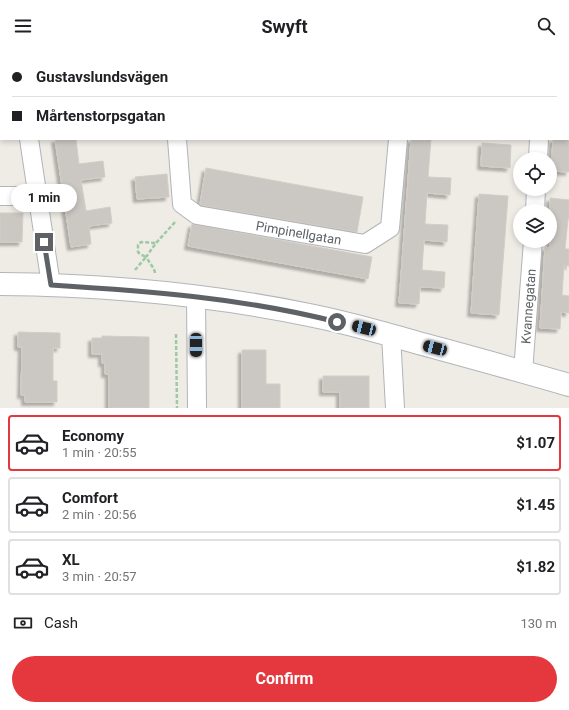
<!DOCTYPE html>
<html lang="en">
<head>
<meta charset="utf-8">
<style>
  body { margin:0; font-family:Roboto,sans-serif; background:#f6f6f6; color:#202124; height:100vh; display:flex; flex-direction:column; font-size:15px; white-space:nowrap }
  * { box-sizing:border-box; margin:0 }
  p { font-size:13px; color:#757577 }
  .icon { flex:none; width:22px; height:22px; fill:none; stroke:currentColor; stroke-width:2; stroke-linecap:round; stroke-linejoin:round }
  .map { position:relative; height:356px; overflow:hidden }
  .sheet { display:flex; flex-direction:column; background:#fff; flex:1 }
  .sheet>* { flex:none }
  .top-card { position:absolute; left:0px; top:0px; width:569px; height:88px; box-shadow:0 2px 6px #0003; display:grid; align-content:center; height:88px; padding:0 12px; background:#fff }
  .tools { position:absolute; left:513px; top:100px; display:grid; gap:8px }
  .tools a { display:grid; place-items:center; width:44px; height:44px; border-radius:50%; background:#fff; box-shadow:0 2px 6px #0003; font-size:20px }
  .end { position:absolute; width:18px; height:18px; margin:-9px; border:5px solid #5e6266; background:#fff; box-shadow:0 0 0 2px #fff }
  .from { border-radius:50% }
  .bubble { position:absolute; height:28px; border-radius:14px; background:#fff; box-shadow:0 2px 6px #0003; font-size:13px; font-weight:700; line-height:28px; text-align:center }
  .car { position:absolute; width:12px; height:24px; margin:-12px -6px; border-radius:5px; box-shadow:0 0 3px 1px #0007; background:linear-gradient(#222 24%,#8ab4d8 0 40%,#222 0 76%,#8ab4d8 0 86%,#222 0) }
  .top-card b { display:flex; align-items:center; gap:14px; height:38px; font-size:15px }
  .top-card b+b { border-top:1px solid #e0e0e0 }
  .top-card i { width:10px; height:10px; background:#202124 }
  ul { padding:7px 0 0; list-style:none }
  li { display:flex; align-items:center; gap:12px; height:56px; margin:0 8px 6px; padding:0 4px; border:2px solid #e0e0e0; border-radius:4px }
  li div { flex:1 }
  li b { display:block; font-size:15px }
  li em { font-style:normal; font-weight:700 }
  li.on { border-color:#e4383e }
  li>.icon { width:36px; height:36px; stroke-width:1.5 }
  .pay { display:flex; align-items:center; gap:10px; height:44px; padding:0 12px; font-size:15px }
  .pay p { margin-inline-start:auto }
  .button { display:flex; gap:8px; margin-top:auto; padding:8px 12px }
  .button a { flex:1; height:46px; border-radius:24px; background:#e4383e; color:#fff; font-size:16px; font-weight:700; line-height:46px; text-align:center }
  header { display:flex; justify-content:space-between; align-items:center; height:52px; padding:0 12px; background:#fff; font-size:18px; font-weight:700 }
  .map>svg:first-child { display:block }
</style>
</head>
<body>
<header><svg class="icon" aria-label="menu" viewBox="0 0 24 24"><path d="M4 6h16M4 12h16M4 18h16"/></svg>Swyft<svg class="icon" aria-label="search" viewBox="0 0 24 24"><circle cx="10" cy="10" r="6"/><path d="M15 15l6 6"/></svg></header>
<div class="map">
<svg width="569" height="356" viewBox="0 0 569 356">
  <defs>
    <filter id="shadow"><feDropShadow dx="-3.5" dy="3.5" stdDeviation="1" flood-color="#0004"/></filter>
  </defs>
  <rect width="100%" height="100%" fill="#efece6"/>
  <g fill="#cbc7c3" stroke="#d4cdc4" filter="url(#shadow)">
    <polygon points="55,87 76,87 79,112 103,109 105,125 81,128 86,159 110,155 112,171 89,174 91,192 71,195"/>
    <polygon points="411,87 431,87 428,125 451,126 450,143 427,141 425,172 448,173 447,190 424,188 422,218 445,220 444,236 420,235 419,252 399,251"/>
    <polygon points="553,87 569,87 569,120 551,119"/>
    <polygon points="482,91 511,93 510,116 481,114"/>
    <polygon points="206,116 363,145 357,180 201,153 200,152"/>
    <polygon points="167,122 169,145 137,147 135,125"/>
    <polygon points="479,142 508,144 499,263 471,261"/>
    <polygon points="550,146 569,148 569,167 568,167 565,197 569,197 569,214 564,213 562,243 569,244 569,261 561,260 560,277 540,276 545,195 550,196"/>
    <polygon points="0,161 23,161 22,190 0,190"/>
    <polygon points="192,172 372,205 368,227 188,194"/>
    <polygon points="18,280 60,281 60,296 53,296 53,329 57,329 57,350 25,350 25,343 21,343 22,295 18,295"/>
    <polygon points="102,284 149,285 149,356 109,356 109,322 105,322 105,311 102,311 102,302 92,302 92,286 102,286"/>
    <polygon points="242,298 266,298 266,332 280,332 280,356 242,356"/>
    <polygon points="323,324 369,324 369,356 340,356 340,340 323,340"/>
  </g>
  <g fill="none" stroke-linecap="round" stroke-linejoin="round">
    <g stroke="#b1b4b8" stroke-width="20">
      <g id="street">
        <polyline points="16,0 16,1"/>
        <polyline points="168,0 168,1"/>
        <polyline points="405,1 405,0"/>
        <polyline points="545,1 545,0"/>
        <polyline points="29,87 51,233"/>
        <path id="s1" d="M 177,87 L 182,152 L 197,163 L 365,192 L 390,176 L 398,87"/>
        <polyline points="538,107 539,87"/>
        <polyline points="0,144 37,144"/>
        <polyline points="535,159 536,137"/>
        <polyline points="196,245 197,356"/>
        <polyline points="391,283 395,356"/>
        <path id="s2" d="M 523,320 L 533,189"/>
      </g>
    </g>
    <g stroke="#b2b6ba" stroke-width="24">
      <path id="secondary" d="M 0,232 C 103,233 208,242 309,263 C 345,270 380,280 415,290 C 466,304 518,318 569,333"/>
    </g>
    <g stroke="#9ec9a5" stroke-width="2.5" stroke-dasharray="4 2" stroke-linecap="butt">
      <polyline points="135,218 146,205 140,202 138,200 138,193 141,190 156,191"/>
      <polyline points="155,221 154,217 146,205 156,191 176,169"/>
      <polyline points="176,282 177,356"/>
    </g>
    <use href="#street" stroke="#fff" stroke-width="18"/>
    <use href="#secondary" stroke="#fff" stroke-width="22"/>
  </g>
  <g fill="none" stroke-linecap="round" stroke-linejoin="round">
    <path stroke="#5e6266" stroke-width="5" d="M 44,190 L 51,233 C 147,239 244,246 337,270"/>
  </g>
  <g text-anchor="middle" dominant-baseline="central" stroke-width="3" stroke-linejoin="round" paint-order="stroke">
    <g font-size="13" fill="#5e6266" stroke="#fff">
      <text stroke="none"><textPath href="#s1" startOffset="187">Pimpinellgatan</textPath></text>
      <text stroke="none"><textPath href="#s2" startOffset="66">Kvannegatan</textPath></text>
    </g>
  </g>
</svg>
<div class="tools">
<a><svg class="icon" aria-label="locate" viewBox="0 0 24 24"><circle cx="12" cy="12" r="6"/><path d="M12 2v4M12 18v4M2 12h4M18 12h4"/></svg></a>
<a><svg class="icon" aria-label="layers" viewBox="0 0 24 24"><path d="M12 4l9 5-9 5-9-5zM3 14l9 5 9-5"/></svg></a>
</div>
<i class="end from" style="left:337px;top:270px"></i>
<i class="end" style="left:44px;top:190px"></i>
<div class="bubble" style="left:11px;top:132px;width:66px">1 min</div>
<i class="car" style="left:364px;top:276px;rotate:284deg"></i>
<i class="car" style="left:196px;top:293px;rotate:180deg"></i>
<i class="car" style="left:435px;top:296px;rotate:285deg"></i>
<div class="top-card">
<b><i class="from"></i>Gustavslundsvägen</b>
<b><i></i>Mårtenstorpsgatan</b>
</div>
</div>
<section class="sheet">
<ul>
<li class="on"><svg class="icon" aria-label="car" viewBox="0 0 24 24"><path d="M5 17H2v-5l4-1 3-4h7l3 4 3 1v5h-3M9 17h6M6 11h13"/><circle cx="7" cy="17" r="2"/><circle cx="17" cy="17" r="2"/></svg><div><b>Economy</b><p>1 min · 20:55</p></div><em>$1.07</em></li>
<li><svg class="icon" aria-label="car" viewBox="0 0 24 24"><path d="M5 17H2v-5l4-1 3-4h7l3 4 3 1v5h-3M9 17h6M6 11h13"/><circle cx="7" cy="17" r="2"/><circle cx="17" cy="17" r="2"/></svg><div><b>Comfort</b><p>2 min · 20:56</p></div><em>$1.45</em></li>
<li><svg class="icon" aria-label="car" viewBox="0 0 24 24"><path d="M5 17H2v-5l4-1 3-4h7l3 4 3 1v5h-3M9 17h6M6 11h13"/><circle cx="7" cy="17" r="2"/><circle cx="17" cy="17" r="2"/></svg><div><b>XL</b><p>3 min · 20:57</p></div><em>$1.82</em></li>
</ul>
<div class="pay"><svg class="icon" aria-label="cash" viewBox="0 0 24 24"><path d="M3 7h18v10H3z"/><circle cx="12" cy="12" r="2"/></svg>Cash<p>130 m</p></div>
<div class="button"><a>Confirm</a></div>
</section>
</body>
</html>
